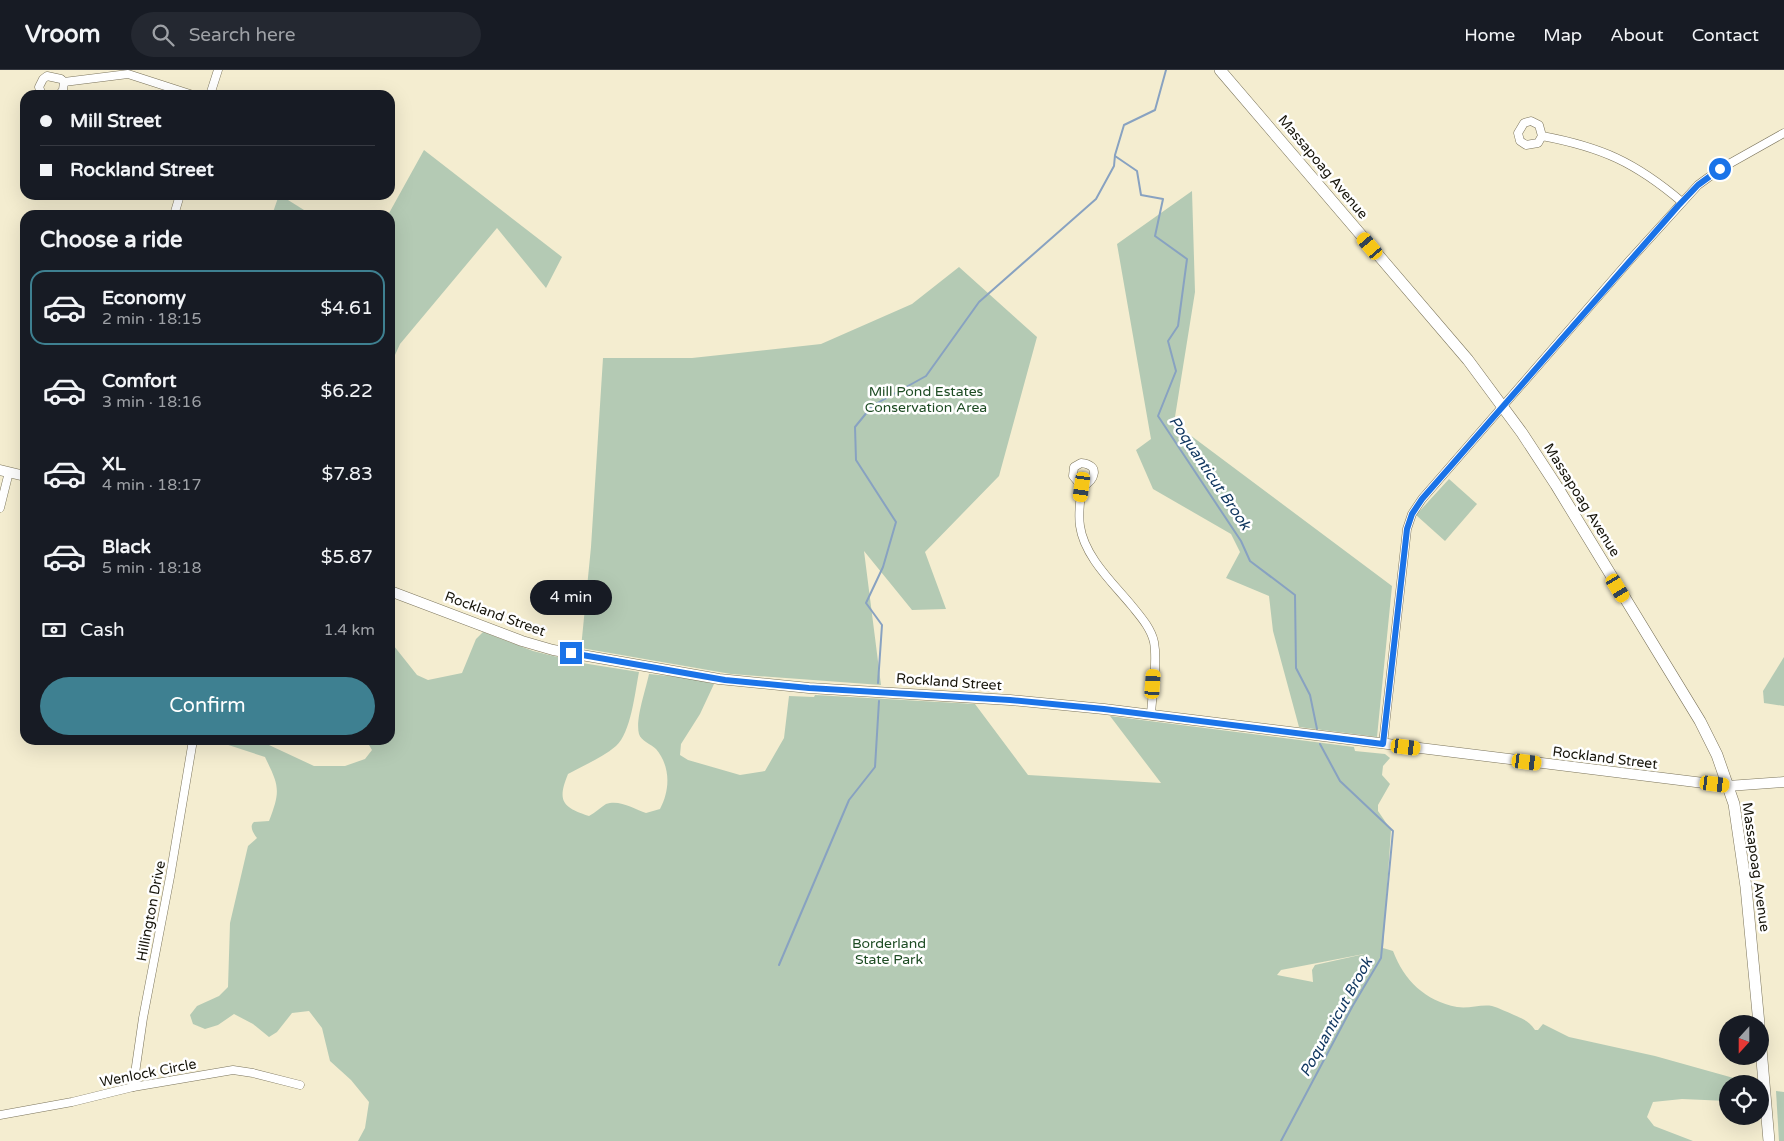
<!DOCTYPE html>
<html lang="en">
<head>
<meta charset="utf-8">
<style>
  body { margin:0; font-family:"Varela Round",sans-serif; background:#242831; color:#f1f3f6; height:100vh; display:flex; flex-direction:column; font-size:19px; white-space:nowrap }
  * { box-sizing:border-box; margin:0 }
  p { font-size:16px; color:#9ea1a6 }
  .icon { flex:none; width:28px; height:28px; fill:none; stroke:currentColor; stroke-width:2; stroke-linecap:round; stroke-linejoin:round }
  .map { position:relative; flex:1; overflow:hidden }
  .sheet { position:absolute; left:20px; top:140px; width:375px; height:535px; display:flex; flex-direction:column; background:#171b24; border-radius:15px; box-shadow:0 5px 20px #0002 }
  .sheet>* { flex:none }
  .banner { position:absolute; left:20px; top:20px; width:375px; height:110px; border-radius:15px; box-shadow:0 5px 20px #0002; display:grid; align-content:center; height:110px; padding:0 20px; background:#171b24 }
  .needle { width:32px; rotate:201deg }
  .fabs { position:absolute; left:1719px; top:945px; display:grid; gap:10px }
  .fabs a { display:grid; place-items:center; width:50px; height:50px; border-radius:50%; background:#171b24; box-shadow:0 5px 20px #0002; font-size:25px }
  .end { position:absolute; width:22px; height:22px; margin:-11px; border:6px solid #1a73e8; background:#fff; box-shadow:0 0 0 2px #fff }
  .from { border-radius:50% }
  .bubble { position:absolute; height:35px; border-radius:18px; background:#171b24; box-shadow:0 5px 20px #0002; font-size:16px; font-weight:600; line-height:35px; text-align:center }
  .car { position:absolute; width:15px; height:30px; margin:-15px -8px; border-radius:6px; box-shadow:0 0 4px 1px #0007; background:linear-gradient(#f5c518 24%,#345 0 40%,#f5c518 0 76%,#345 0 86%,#f5c518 0) }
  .banner b { display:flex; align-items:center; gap:18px; height:48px; font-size:19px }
  .banner b+b { border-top:1px solid #363941 }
  .banner i { width:12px; height:12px; background:#f1f3f6 }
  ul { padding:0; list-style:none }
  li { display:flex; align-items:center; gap:15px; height:75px; margin:0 10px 8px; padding:0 10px; border:2px solid transparent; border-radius:15px }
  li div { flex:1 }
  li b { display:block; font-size:19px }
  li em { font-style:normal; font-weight:600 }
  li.selected { border-color:#3e8091 }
  li>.icon { width:45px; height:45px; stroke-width:1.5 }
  h2 { padding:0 20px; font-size:22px; line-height:60px }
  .pay { display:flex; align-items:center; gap:12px; height:55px; padding:0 20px; font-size:19px }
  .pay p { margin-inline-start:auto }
  .action { display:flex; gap:10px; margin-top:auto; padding:10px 20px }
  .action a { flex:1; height:58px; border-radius:30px; background:#3e8091; color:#fff; font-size:20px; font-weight:600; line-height:58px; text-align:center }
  header { display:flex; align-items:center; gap:30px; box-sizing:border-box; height:70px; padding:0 25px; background:#171b24; border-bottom:1px solid #363941 }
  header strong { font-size:24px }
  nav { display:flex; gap:28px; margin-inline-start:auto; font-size:18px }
  .search { width:350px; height:45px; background:#242831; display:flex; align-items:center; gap:12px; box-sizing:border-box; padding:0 18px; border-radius:28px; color:#9ea1a6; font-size:19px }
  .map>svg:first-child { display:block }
</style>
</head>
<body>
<header>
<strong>Vroom</strong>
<div class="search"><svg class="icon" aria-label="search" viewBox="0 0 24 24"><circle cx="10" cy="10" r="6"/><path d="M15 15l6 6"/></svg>Search here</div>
<nav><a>Home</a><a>Map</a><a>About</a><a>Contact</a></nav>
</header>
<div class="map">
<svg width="1784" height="1071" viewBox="0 0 1784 1071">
  <rect width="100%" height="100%" fill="#f4edd0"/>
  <g fill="#b4cab4" fill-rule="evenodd">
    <polygon points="424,80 562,187 546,218 497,158 400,274 390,296 390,145 388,145"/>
    <polygon points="1192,121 1195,222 1174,353 1392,516 1377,667 1299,657 1273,561 1269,526 1226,508 1240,482 1231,464 1153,419 1136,380 1151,369 1117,174"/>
    <polygon points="279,125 280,125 312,145 272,145"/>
    <polygon points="959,197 1037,267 999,406 925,482 946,539 912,540 864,481 881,615 731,604 581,578 591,477 603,288 692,288 821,274 912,234"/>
    <polygon points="1449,409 1477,434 1445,471 1416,445"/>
    <path d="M 483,562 L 533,581 L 582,593 L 639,602 C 635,622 631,663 616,676 C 602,688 584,695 568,704 C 557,731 562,737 589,746 C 595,743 601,737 606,734 C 619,729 635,739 646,743 L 660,739 C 670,720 671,697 656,679 C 651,674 641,671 639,664 C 635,650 646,619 649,604 L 689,608 L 714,614 L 700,644 L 681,674 L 680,685 L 688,690 L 740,705 L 765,701 L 784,668 L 789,626 L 814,627 L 815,625 L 975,634 L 1028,705 L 1161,713 L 1110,646 L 1354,677 L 1355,681 L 1385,684 L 1390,688 L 1383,696 L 1382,705 L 1390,714 L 1378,735 L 1378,741 L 1391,760 L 1383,878 L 1393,881 C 1404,910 1425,931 1457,937 C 1469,939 1481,934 1492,936 C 1499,938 1507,942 1514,945 C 1523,949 1529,951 1535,960 L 1538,960 L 1543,954 L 1569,967 L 1655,986 L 1755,1014 L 1728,1014 L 1727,1031 L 1682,1029 L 1653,1032 L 1647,1047 L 1654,1056 L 1693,1071 L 358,1071 L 365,1058 L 369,1032 L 351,1010 L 330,991 L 322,958 L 309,941 L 292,943 L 277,962 L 269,967 L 253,954 L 234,944 L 218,955 L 205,959 L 193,954 L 190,945 L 197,936 L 219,926 L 228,917 L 230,853 L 248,776 L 257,768 C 253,763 249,756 254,752 L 269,751 C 281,720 279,716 265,687 L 213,670 L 266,670 L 269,675 L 314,696 L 345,696 L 365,689 L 372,680 L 366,670 L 390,670 L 390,571 L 417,605 L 428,610 L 462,603 L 476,569 ZM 1369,883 L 1315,895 L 1312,900 L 1313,912 L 1277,905 L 1281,900 Z"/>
    <polygon points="1784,587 1784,636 1764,633 1763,621"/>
    <polygon points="1776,1021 1784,1022 1784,1071 1779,1071"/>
  </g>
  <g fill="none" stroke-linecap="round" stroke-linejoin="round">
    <g stroke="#88a2c1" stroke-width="2">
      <polyline points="1115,86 1137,101 1141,125 1163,129 1155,166 1187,189 1178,256 1168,271 1176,301 1158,346 1241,471 1250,491 1295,525 1296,598 1310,625 1317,659"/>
      <polyline points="878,613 882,555 866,533 883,497 896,452 856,390 855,357 872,336 926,306 979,232 1096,129 1114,96 1115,85 1124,55 1155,40 1166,0"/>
      <polyline points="779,895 849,730 875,697 879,631"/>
      <polyline points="1281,1071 1352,937 1381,888 1393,761 1340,711 1320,674"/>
    </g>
    <g stroke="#7b745b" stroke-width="9">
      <g id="minor">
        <polyline points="42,25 39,17 43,9 47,6 61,9 64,12 128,4 193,25"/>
        <polyline points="59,25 63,20 64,12"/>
        <polyline points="210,25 218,0"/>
        <path d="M 1542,66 L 1539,55 L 1531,51 L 1524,53 L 1518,63 L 1520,71 L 1526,75 L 1538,73 L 1542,66 C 1601,77 1635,92 1682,132"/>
        <polyline points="174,145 180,125"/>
        <path d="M 1082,417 L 1073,406 L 1074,397 L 1081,393 C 1101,395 1095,410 1082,417 C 1080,430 1078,443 1080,456 C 1084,486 1113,513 1132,536 C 1140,546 1151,558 1154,572 C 1158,594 1152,622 1151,645"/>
        <polyline points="0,438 9,402"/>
        <polyline points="1383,674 1407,459 1412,444 1422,429 1630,190 1698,115 1720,99 1784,63"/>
        <polyline points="133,1017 143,948 170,807 193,670"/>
        <polyline points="0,1045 72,1032 133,1017 233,1000 253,1003 300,1015"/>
      </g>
    </g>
    <g stroke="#7b745b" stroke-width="11">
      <g id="tertiary">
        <polyline points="0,400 25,406"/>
        <polyline points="390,521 522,571 553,580 719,609 809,618 1010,630 1104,639 1728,716 1784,712"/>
      </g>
    </g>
    <g stroke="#7b745b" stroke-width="12">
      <g id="secondary">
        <polyline points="1220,0 1468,290 1522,363 1556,415 1700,651 1717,685 1734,734 1746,817 1759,954"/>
        <polyline points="1760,967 1769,1071"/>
      </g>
    </g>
    <use href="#minor" stroke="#fff" stroke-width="8"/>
    <use href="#tertiary" stroke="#fff" stroke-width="10"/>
    <use href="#secondary" stroke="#fff" stroke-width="11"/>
  </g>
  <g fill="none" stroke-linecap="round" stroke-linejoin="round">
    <polyline stroke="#1a73e8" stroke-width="6" points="571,583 725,610 809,618 1010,630 1104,639 1383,674 1407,459 1412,444 1422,429 1678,136 1698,115 1720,99"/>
  </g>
  <g text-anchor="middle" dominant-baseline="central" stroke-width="5" stroke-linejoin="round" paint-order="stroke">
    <g font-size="14" fill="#16140a" stroke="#fff">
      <text transform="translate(1323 97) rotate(50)">Massapoag Avenue</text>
      <text transform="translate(1582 430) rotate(58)">Massapoag Avenue</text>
      <text transform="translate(495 544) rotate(20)">Rockland Street</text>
      <text transform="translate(949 612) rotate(4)">Rockland Street</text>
      <text transform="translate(1605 688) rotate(7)">Rockland Street</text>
      <text transform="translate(1756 797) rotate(82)">Massapoag Avenue</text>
      <text transform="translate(151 841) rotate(-79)">Hillington Drive</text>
      <text transform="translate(148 1003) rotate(-11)">Wenlock Circle</text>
    </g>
    <g font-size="14" fill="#1e4c24" stroke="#fff">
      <text x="926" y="321">Mill Pond Estates<tspan x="926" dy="16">Conservation Area</tspan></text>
      <text x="889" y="873">Borderland<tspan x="889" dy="16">State Park</tspan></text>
    </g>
    <g font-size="15" font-style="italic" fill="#113760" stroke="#fff">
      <text transform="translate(1210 403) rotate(56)">Poquanticut Brook</text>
      <text transform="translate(1336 947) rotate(-61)">Poquanticut Brook</text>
    </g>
  </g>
</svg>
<div class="fabs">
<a><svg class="needle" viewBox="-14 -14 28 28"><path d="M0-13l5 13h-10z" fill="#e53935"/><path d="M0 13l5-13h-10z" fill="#9ea1a6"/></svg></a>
<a><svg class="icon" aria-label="locate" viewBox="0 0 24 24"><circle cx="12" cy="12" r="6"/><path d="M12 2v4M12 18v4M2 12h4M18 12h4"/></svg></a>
</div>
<i class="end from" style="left:1720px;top:99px"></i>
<i class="end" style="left:571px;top:583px"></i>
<div class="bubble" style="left:530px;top:510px;width:82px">4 min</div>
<i class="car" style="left:1370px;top:176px;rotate:320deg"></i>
<i class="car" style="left:1082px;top:417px;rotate:188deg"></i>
<i class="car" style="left:1618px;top:518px;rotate:149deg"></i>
<i class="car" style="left:1153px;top:614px;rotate:4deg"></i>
<i class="car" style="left:1406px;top:677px;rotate:97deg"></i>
<i class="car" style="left:1527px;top:692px;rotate:97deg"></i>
<i class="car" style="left:1715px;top:714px;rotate:97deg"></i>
<div class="banner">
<b><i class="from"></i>Mill Street</b>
<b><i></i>Rockland Street</b>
</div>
<section class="sheet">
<h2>Choose a ride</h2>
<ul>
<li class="selected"><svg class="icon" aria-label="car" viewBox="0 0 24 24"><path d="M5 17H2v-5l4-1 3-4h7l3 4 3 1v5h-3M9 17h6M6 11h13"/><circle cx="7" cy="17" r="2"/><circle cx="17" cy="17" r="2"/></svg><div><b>Economy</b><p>2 min · 18:15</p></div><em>$4.61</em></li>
<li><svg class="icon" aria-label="car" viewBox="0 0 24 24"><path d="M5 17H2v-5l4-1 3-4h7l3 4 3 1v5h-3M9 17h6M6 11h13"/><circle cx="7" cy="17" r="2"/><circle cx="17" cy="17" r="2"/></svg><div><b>Comfort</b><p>3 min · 18:16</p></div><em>$6.22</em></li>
<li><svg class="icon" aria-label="car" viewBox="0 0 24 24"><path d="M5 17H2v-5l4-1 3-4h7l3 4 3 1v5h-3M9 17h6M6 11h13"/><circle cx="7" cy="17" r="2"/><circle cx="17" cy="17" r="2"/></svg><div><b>XL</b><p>4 min · 18:17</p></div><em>$7.83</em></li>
<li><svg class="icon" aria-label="car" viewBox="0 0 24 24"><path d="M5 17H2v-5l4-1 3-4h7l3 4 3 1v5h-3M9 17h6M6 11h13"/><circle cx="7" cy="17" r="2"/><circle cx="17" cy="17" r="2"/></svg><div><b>Black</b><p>5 min · 18:18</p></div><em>$5.87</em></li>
</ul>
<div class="pay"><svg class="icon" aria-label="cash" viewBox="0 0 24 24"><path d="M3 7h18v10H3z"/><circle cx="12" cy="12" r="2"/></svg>Cash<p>1.4 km</p></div>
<div class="action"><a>Confirm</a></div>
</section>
</div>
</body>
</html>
